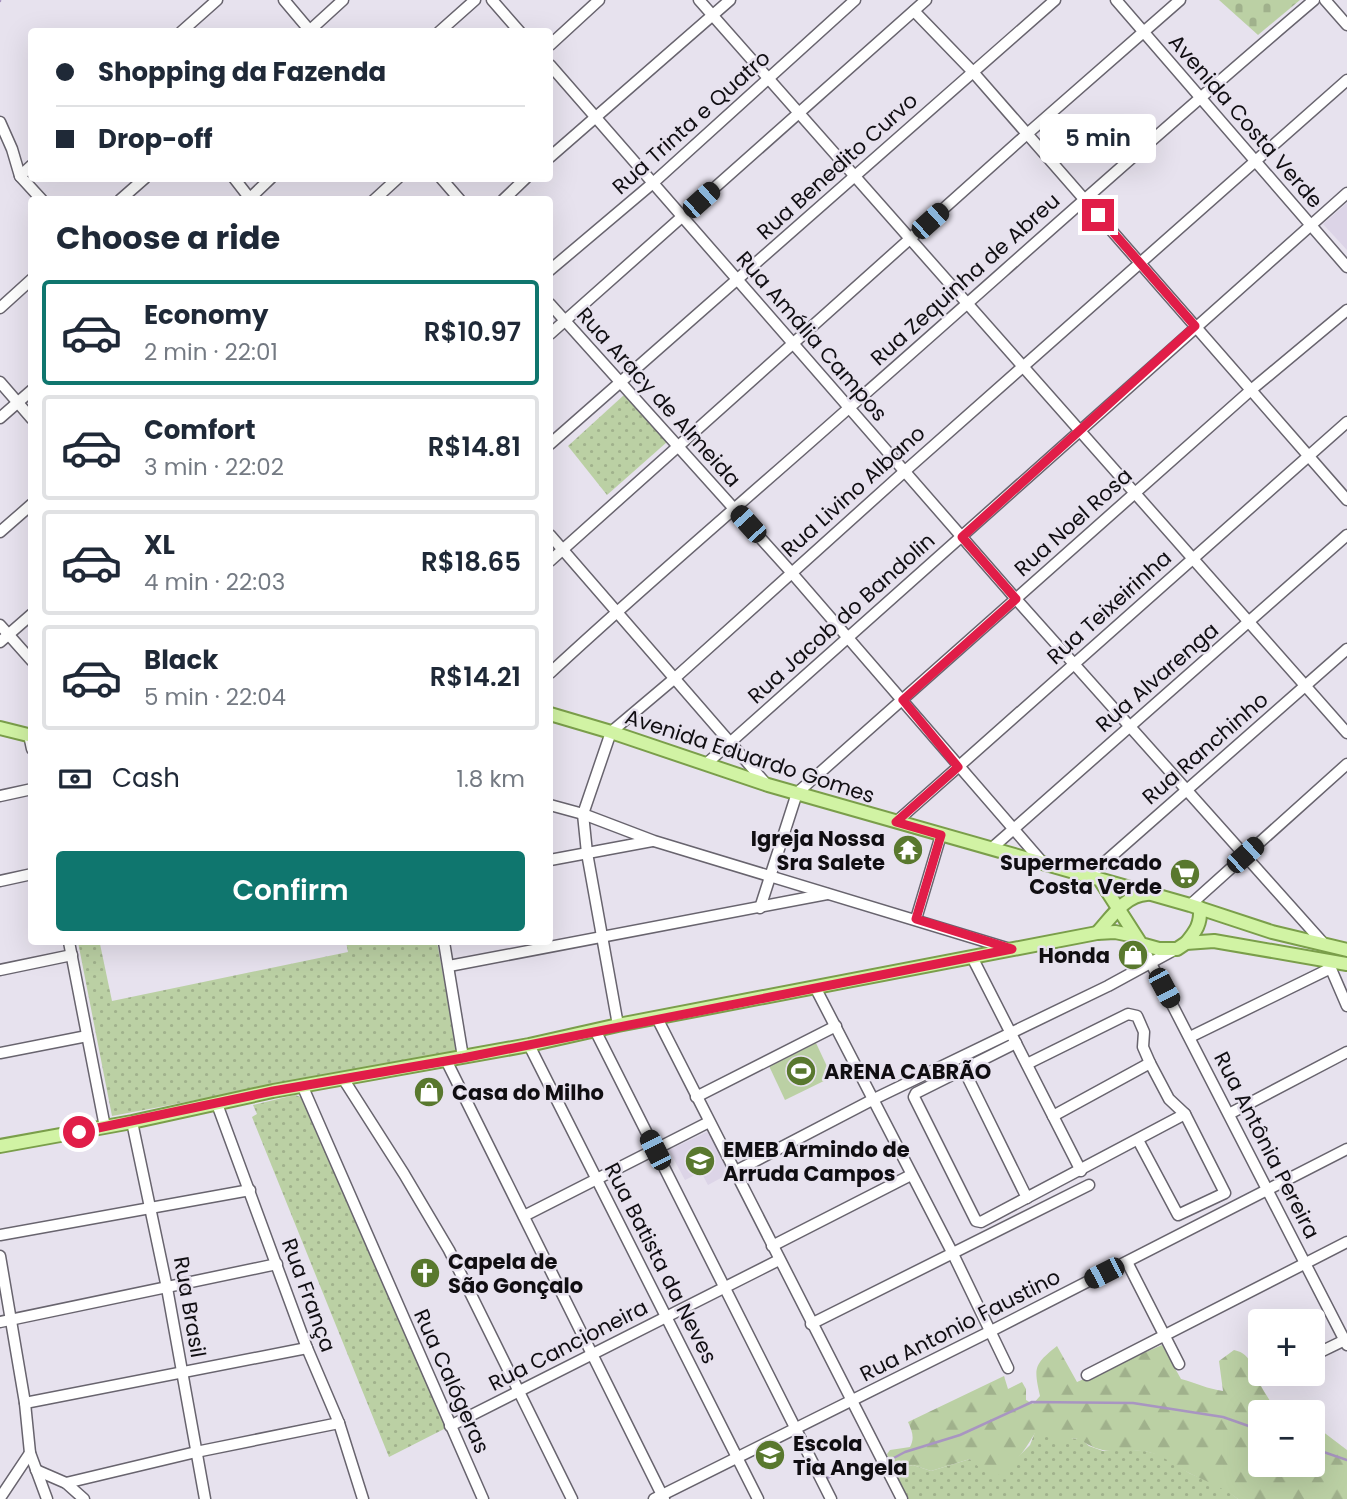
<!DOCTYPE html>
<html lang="en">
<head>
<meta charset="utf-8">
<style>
  body { margin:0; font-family:Poppins,sans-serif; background:#f6f6f7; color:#1f2937; height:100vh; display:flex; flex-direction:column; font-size:26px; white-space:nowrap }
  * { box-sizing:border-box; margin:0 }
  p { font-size:23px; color:#747a83 }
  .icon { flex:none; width:38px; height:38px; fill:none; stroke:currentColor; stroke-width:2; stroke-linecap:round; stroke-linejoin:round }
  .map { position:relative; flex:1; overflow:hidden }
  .panel { position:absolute; left:28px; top:196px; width:525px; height:749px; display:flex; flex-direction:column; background:#fff; border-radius:7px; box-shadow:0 7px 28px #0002 }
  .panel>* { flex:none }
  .guide { position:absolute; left:28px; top:28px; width:525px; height:154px; border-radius:7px; box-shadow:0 7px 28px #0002; display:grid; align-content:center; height:154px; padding:0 28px; background:#fff }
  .fabs { position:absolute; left:1248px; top:1309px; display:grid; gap:14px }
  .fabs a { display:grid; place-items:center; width:77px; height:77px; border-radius:7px; background:#fff; box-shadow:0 7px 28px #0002; font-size:35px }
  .end { position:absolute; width:32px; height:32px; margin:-16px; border:9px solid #e11d48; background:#fff; box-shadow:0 0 0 4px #fff }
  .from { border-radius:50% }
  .bubble { position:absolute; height:49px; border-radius:7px; background:#fff; box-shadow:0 7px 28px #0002; font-size:23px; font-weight:600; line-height:49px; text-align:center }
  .car { position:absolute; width:21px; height:42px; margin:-21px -10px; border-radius:9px; box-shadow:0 0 5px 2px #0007; background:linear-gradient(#222 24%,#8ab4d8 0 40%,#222 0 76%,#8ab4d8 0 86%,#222 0) }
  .guide b { display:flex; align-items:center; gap:24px; height:66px; font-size:26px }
  .guide b+b { border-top:2px solid #e0e1e3 }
  .guide i { width:18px; height:18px; background:#1f2937 }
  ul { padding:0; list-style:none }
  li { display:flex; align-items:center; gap:21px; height:105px; margin:0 14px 10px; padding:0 14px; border:4px solid #e0e1e3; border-radius:7px }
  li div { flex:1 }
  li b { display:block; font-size:26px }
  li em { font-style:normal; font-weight:600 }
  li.selected { border-color:#0f766e }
  li>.icon { width:63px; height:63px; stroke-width:1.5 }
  h2 { padding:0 28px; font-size:32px; line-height:84px }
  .pay { display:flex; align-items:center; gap:18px; height:77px; padding:0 28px; font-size:26px }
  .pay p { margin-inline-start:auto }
  .cta { display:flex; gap:14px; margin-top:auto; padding:14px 28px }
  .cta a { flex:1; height:80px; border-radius:7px; background:#0f766e; color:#fff; font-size:28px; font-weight:600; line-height:80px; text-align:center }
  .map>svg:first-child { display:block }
</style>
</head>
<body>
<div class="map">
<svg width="1347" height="1499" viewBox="0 0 1347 1499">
  <defs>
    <pattern id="grass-dots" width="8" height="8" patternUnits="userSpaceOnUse" patternTransform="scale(1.75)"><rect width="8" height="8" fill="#bbd0a4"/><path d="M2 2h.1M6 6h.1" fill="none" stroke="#a0b18c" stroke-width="1.8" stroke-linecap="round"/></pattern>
    <pattern id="forest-firs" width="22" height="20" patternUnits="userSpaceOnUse" patternTransform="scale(1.75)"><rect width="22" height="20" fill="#bbd0a4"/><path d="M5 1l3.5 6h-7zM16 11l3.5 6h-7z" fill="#a0b18c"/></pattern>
    <pattern id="cemetery-stones" width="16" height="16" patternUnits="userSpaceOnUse" patternTransform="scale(1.75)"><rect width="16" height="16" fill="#bbd0a4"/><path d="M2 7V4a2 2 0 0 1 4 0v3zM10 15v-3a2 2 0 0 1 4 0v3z" fill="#a0b18c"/></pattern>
  </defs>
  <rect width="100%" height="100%" fill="#e7e2ee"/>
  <g fill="#dcd4e7">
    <polygon points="1347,203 1347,250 1323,224"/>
    <polygon points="709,1131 730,1173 708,1185 701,1172 685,1180 669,1150"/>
  </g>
  <g fill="url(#grass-dots)">
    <polygon points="624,395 667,442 607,495 568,446"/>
    <polygon points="78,942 102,942 100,944 112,1001 348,952 346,942 437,942 457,1051 112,1116"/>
    <polygon points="295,1095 301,1097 315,1124 446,1428 389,1457 252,1117 257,1114 253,1105"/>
    <polygon points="1050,1427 1069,1438 1081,1439 1089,1446 1103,1451 1119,1449 1145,1451 1161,1455 1189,1473 1224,1488 1238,1499 907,1499 893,1470 913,1465 931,1471 970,1459 975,1462 1016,1459 1030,1445 1035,1432"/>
  </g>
  <path fill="url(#forest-firs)" d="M 1162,1345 L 1181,1379 C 1196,1383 1208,1389 1223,1391 L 1219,1361 L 1234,1350 C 1253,1354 1253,1372 1261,1386 C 1266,1395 1272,1403 1276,1412 L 1260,1412 L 1260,1465 L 1312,1465 L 1313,1428 L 1322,1431 L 1347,1450 L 1347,1499 L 1238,1499 C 1223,1488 1208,1482 1191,1474 C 1174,1466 1162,1453 1142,1451 C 1129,1449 1111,1453 1099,1449 C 1082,1445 1079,1431 1061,1444 L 1053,1440 L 1050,1428 L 1042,1434 L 1035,1433 C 1025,1450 1015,1465 997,1476 L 983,1471 L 970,1459 L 931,1471 L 913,1465 L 893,1470 L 887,1454 L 890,1450 L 910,1447 C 915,1438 912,1431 908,1422 L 1004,1376 L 1008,1389 L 1022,1382 L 1026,1389 L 1026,1400 L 1033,1404 L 1040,1396 C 1034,1368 1033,1365 1057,1346 L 1077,1382 Z"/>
  <polygon fill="url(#cemetery-stones)" points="1219,0 1300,0 1258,35"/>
  <polygon fill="#bbd0a4" points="816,1043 832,1077 785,1100 769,1066"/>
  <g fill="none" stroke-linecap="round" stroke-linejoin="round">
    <g stroke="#a895c1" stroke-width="2.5">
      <polyline points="0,1 0,0"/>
      <polyline points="1312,1448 1347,1460"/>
      <polyline points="888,1461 905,1452 960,1435 1032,1402 1133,1403 1223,1417 1260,1430"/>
      <polyline points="827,1478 848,1468 872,1464"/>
    </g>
    <g stroke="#68646e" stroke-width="13">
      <g id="minor">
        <polyline points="284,0 311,32"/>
        <polyline points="492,0 520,32"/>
        <polyline points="699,0 1347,733"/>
        <polyline points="1116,0 1347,267"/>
        <polyline points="1325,0 1347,25"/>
        <polyline points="914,11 973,72 1347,500"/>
        <polyline points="181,32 217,0"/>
        <polyline points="308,32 343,0"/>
        <polyline points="439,32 475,0"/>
        <polyline points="550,45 599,0"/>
        <polyline points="550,65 1016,599 1325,945"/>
        <polyline points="0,122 12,149 20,176 42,200"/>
        <polyline points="550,157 730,0"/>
        <polyline points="20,176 32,165"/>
        <polyline points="234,178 251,200"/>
        <polyline points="441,178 460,200"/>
        <polyline points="120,200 145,178"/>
        <polyline points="248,200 271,178"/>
        <polyline points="374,200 398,178"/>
        <polyline points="503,200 526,178"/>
        <polyline points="550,270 653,183 855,0"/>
        <polyline points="550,304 791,572 1043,863"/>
        <polyline points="0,308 32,279"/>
        <polyline points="550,334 926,0"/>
        <polyline points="0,382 32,419"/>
        <polyline points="0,418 32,390"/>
        <polyline points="550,444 1055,0"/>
        <polyline points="0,532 32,504"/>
        <polyline points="550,535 767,785"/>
        <polyline points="550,561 1027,134 1180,0"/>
        <polyline points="0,625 32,661"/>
        <polyline points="0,642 32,614"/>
        <path d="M 550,673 C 648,582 750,496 850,407 C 1005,271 1157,133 1314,0"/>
        <polyline points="32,733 29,735 32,749"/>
        <polyline points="706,764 1347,193"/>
        <polyline points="0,796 32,789"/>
        <polyline points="550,805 583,814 654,841 1010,949"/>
        <polyline points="896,822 1347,422"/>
        <polyline points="992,848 1347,535"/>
        <polyline points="550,860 652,841"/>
        <polyline points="1089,876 1347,649"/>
        <polyline points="0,881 32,874"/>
        <polyline points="1190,905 1347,764"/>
        <polyline points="760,908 797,793 1251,390 1347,310"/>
        <polyline points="916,919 941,835"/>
        <polyline points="69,942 105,1127"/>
        <polyline points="444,942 463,1057"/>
        <polyline points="1141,944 1347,1345"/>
        <polyline points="972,957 1081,1171"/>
        <polyline points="1328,962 1347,1006"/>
        <polyline points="449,966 827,894"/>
        <polyline points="0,970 72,955"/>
        <polyline points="815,987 953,1254 1008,1368"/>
        <polyline points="657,1018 902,1499"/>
        <polyline points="618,1025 587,853 583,814 611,732 675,678 905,471 1347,80"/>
        <polyline points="595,1030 831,1499"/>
        <polyline points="1190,1037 1329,969"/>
        <polyline points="1016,1043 916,1093 914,1097 976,1221 981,1222 1185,1114"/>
        <polyline points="529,1045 758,1499"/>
        <polyline points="0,1053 87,1036"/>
        <polyline points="446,1060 664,1499"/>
        <polyline points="1027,1064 1128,1014 1137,1016 1144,1032 1143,1047 1150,1063 1169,1099 1185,1114 1225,1193 1178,1215 1138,1140"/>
        <polyline points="963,1068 1027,1198"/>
        <polyline points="344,1080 404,1174 449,1250 572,1499"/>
        <polyline points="302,1085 483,1499"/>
        <polyline points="696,1097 836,1026"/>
        <polyline points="217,1104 307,1348 339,1423 363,1499"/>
        <polyline points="1229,1114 1347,1052"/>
        <polyline points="1053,1116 1150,1063"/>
        <polyline points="132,1122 167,1288 205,1499"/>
        <polyline points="734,1172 874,1099 1108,986 1174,950"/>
        <polyline points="524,1216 709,1122"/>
        <polyline points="0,1235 250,1190"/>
        <polyline points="772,1246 911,1175"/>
        <polyline points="0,1256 25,1403 30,1453 47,1499"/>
        <polyline points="1127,1262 1179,1364"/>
        <polyline points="0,1322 277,1264"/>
        <polyline points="811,1324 1089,1185"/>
        <polyline points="1312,1356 1347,1339"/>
        <polyline points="1087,1375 1347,1242"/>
        <polyline points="25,1403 307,1348"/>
        <polyline points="450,1426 779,1260"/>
        <polyline points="36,1470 66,1483 84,1499"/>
        <polyline points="66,1483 196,1452 339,1423"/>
        <polyline points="0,1498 30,1453"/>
        <polyline points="654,1499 991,1331 1347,1149"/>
      </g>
    </g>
    <g stroke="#7a9e4a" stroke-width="16">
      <g id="major">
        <polyline points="550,714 611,732 768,785 1190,905 1272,932 1347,950"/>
        <polyline points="0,728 32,736"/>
        <polyline points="1100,880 1141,944 1159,949 1177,949 1186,943 1214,941 1347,964"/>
        <path d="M 1097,933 C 1111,918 1125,895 1147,894"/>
        <path d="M 1186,943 C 1196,931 1201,924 1200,908"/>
        <polyline points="0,1146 132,1122 273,1091 529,1045 618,1025 1097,933 1115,932 1135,936"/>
      </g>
    </g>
    <use href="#minor" stroke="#fff" stroke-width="10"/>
    <use href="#major" stroke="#d1f3a4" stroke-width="12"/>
  </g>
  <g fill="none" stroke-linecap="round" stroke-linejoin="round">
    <polyline stroke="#e11d48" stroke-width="9" points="79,1132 273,1091 463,1058 1012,949 916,919 941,835 896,822 958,767 903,700 1016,599 962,537 1195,326 1098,215"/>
  </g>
  <defs>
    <g id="temple-disc" transform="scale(1.575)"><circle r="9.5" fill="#59782e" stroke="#e7e2ee"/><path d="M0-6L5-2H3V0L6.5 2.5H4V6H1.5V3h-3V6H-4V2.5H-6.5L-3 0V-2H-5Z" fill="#fff"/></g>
    <g id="supermarket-disc" transform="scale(1.575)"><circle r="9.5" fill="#59782e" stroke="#e7e2ee"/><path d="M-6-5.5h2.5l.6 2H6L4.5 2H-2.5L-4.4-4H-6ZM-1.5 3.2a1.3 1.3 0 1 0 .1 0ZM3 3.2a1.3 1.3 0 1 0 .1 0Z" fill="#fff"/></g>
    <g id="shop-disc" transform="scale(1.575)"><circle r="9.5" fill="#59782e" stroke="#e7e2ee"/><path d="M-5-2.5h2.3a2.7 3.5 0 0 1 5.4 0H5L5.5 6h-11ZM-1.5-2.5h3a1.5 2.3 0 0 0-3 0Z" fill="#fff"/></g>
    <g id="stadium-disc" transform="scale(1.575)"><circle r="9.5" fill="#59782e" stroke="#e7e2ee"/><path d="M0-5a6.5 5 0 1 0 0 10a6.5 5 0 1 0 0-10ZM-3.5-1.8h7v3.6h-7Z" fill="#fff"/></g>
    <g id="school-disc" transform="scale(1.575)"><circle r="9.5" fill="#59782e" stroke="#e7e2ee"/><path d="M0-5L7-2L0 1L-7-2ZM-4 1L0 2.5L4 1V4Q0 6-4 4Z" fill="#fff"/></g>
    <g id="church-disc" transform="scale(1.575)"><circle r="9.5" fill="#59782e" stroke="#e7e2ee"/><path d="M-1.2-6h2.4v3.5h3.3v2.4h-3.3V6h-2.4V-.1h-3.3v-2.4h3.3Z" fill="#fff"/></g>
  </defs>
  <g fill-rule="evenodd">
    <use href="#temple-disc" x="908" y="850"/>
    <use href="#supermarket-disc" x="1185" y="874"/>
    <use href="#shop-disc" x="1133" y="955"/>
    <use href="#stadium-disc" x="801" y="1071"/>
    <use href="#shop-disc" x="429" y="1092"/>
    <use href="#school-disc" x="700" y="1161"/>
    <use href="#church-disc" x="425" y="1273"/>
    <use href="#school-disc" x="770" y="1455"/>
  </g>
  <g text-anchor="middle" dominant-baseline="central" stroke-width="5" stroke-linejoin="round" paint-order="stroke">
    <g font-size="21" fill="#100e12" stroke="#e7e2ee">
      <text transform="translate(1246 121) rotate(49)">Avenida Costa Verde</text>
      <text transform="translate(691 122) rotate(-42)">Rua Trinta e Quatro</text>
      <text transform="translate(837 166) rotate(-42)">Rua Benedito Curvo</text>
      <text transform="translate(965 279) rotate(-42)">Rua Zequinha de Abreu</text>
      <text transform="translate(812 336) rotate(49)">Rua Amália Campos</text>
      <text transform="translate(659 397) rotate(48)">Rua Aracy de Almeida</text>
      <text transform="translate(853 491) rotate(-42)">Rua Livino Albano</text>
      <text transform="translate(1073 522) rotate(-42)">Rua Noel Rosa</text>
      <text transform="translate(1109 607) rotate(-42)">Rua Teixeirinha</text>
      <text transform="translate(841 618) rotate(-42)">Rua Jacob do Bandolin</text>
      <text transform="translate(1157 677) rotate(-41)">Rua Alvarenga</text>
      <text transform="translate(1205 748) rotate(-41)">Rua Ranchinho</text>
      <text transform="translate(750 756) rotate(18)">Avenida Eduardo Gomes</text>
      <text transform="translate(1267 1145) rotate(63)">Rua Antônia Pereira</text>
      <text transform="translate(661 1263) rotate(63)">Rua Batista da Neves</text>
      <text transform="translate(309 1295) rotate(70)">Rua França</text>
      <text transform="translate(190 1307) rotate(80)">Rua Brasil</text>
      <text transform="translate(960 1325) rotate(-27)">Rua Antonio Faustino</text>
      <text transform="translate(568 1345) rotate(-27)">Rua Cancioneira</text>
      <text transform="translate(452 1381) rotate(66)">Rua Calógeras</text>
    </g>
    <g font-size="21" font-weight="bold" fill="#100e12" stroke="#e7e2ee" text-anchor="start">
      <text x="885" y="838" text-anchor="end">Igreja Nossa<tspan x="885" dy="24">Sra Salete</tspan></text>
      <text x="1162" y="862" text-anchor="end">Supermercado<tspan x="1162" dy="24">Costa Verde</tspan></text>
      <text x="1110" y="955" text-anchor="end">Honda</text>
      <text x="824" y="1071">ARENA CABRÃO</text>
      <text x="452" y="1092">Casa do Milho</text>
      <text x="723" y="1149">EMEB Armindo de<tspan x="723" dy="24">Arruda Campos</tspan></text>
      <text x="448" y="1261">Capela de<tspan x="448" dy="24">São Gonçalo</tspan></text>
      <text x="793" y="1443">Escola<tspan x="793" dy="24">Tia Angela</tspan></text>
    </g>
  </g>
</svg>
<div class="fabs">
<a>+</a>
<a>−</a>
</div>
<i class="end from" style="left:79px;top:1132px"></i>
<i class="end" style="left:1098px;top:215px"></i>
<div class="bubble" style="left:1040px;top:114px;width:116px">5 min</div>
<i class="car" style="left:701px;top:200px;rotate:48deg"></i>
<i class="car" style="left:930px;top:221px;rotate:48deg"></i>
<i class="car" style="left:748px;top:524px;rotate:318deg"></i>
<i class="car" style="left:1245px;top:855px;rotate:48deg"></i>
<i class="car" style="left:1164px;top:988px;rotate:152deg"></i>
<i class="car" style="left:655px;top:1150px;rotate:333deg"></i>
<i class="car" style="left:1104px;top:1273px;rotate:243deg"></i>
<div class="guide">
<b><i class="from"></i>Shopping da Fazenda</b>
<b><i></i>Drop-off</b>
</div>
<section class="panel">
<h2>Choose a ride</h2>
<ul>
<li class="selected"><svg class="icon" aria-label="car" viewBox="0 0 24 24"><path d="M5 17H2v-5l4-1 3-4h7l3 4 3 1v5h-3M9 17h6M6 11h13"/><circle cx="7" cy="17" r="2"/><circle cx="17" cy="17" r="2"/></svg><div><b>Economy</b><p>2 min · 22:01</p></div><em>R$10.97</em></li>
<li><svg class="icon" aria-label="car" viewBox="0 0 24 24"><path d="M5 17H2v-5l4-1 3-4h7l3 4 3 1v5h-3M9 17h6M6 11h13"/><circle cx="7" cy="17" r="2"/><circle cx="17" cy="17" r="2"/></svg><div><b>Comfort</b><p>3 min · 22:02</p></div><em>R$14.81</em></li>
<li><svg class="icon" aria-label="car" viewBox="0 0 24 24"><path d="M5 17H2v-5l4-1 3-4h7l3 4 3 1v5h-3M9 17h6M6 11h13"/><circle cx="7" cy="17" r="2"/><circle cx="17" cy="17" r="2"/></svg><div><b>XL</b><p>4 min · 22:03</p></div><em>R$18.65</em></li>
<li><svg class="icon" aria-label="car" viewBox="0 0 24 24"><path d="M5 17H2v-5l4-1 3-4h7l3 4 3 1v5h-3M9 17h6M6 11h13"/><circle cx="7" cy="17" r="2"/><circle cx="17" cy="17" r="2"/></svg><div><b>Black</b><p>5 min · 22:04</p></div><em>R$14.21</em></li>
</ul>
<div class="pay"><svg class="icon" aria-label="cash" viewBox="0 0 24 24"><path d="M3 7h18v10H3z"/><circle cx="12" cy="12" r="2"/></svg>Cash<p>1.8 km</p></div>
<div class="cta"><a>Confirm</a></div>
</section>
</div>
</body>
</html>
